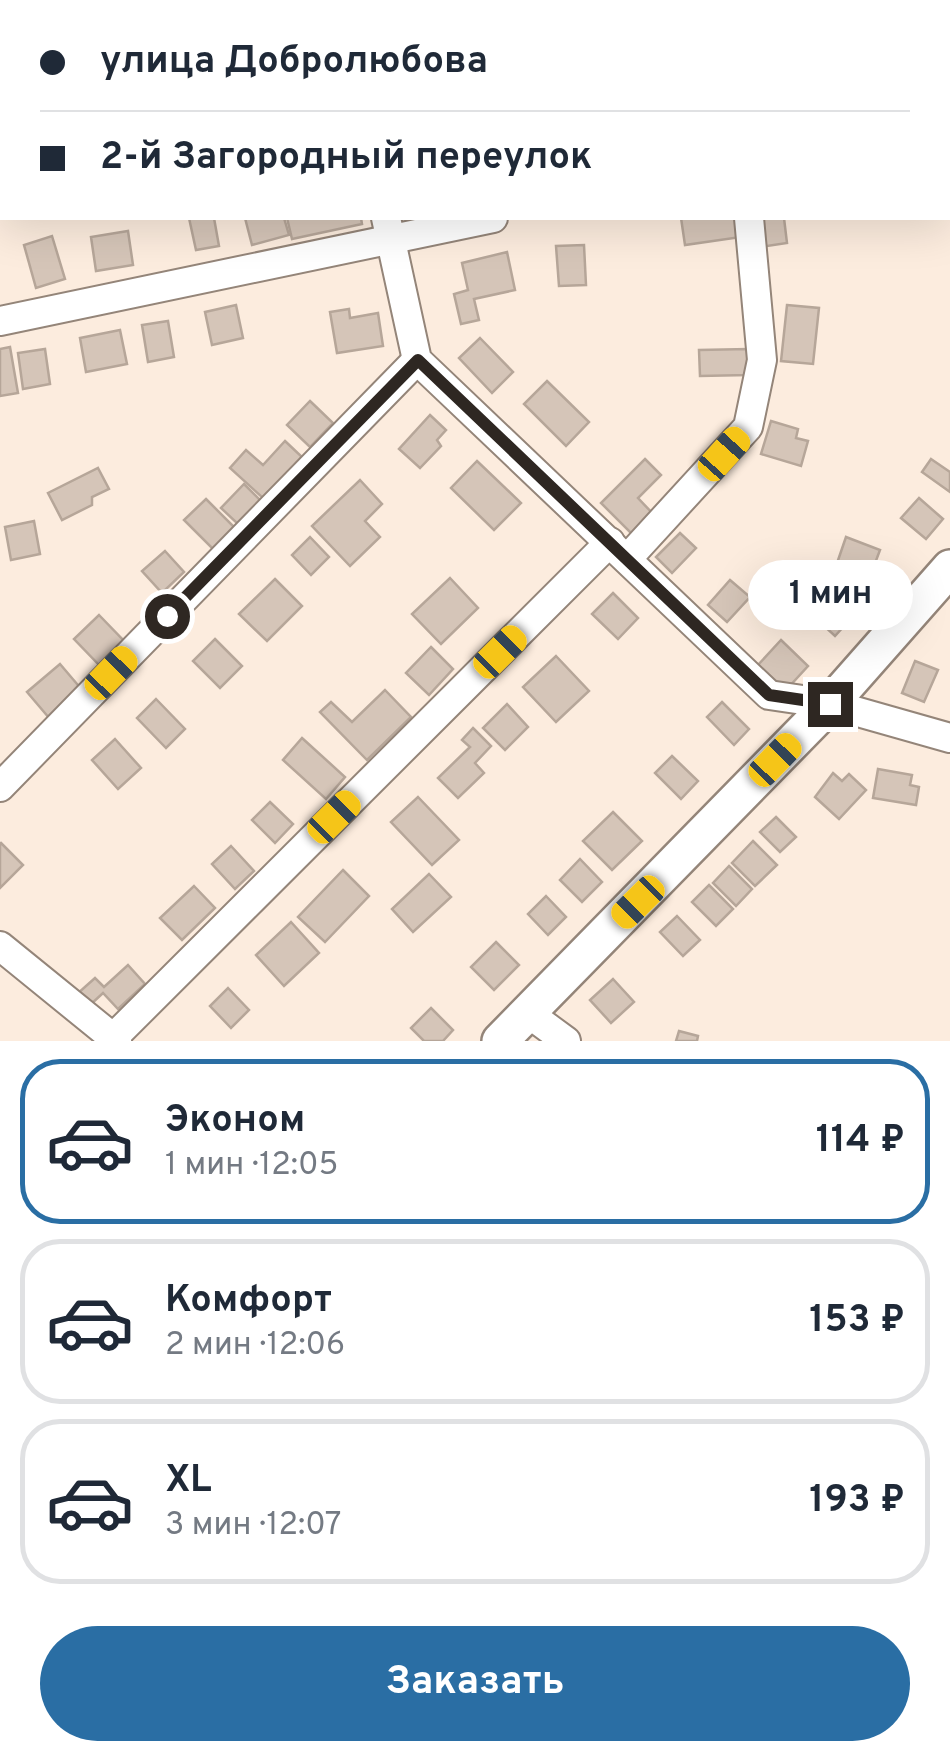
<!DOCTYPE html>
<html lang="ru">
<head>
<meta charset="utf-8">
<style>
  body { margin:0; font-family:Overpass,sans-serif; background:#f2f2f3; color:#1f2937; height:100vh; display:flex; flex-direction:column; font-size:38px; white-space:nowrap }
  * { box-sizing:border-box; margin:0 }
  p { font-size:32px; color:#747a83 }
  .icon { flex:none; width:55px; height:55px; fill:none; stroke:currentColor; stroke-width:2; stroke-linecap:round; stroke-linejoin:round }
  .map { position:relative; height:1041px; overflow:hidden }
  .details { display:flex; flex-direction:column; background:#fff; flex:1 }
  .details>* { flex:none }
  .hud { position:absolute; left:0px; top:0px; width:950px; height:220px; box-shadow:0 10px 40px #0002; display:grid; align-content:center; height:220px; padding:0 40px; background:#fff }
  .end { position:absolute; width:45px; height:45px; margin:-22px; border:12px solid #2e2722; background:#fff; box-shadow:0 0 0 5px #fff }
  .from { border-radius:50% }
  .bubble { position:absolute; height:70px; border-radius:35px; background:#fff; box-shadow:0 10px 40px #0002; font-size:32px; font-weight:700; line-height:70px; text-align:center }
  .car { position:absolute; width:30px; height:60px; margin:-30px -15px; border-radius:12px; box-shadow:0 0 8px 2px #0007; background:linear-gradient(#f5c518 24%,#345 0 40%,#f5c518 0 76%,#345 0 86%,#f5c518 0) }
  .hud b { display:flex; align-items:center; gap:35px; height:95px; font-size:38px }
  .hud b+b { border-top:2px solid #e0e1e3 }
  .hud i { width:25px; height:25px; background:#1f2937 }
  ul { padding:18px 0 0; list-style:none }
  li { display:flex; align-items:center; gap:30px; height:165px; margin:0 20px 15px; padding:0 20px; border:5px solid #e0e1e3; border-radius:40px }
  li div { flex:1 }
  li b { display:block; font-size:38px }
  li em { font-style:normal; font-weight:700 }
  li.current { border-color:#2a6ea4 }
  li>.icon { width:90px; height:90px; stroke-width:1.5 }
  .action { display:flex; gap:20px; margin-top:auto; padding:20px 40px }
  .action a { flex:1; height:115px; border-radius:60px; background:#2a6ea4; color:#fff; font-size:40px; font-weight:700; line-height:115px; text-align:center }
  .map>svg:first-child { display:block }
</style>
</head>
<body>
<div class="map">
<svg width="950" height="1041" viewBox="0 0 950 1041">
  <rect width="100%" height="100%" fill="#fcecde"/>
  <g fill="#d5c5b8" stroke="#b6a699" stroke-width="2.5">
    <polygon points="948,4 950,4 948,72"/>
    <polygon points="189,218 214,218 219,246 196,250"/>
    <polygon points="245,218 284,218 289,235 252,245"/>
    <polygon points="287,218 361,218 362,224 292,239"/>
    <polygon points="681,218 738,218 741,237 685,245"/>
    <polygon points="756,218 784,218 787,243 760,247"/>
    <polygon points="128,231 133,265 96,271 91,237"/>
    <polygon points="52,236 65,279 36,288 24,245"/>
    <polygon points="584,245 586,285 559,286 556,246"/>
    <polygon points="507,252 515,290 474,299 479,320 461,324 454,294 468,290 462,263"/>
    <polygon points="236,305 243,338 212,345 205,312"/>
    <polygon points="787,305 819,308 813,364 781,361"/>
    <polygon points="349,309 350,318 378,313 383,346 337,353 330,312"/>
    <polygon points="168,321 174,357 148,362 142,325"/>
    <polygon points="120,330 127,364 86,372 80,338"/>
    <polygon points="480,338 513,372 492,393 459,358"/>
    <polygon points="10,347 18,393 0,396 0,349"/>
    <polygon points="45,349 50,384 23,389 18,353"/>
    <polygon points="748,349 748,375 700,376 699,350"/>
    <polygon points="547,381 589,422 566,446 524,404"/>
    <polygon points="310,401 333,423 310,447 287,425"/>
    <polygon points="430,415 446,430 437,440 441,446 420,468 399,449"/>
    <polygon points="771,421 798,429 796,438 808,441 801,466 761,454"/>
    <polygon points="285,441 302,457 263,498 230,468 246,450 263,465"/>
    <polygon points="645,459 661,475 638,498 655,516 634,536 601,503"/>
    <polygon points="931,459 950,472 950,492 922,472"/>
    <polygon points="477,461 521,503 494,530 451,488"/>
    <polygon points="98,468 109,489 92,497 92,505 62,520 48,493"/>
    <polygon points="360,480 382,504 365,521 380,537 350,566 312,526"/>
    <polygon points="244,484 262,502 239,525 221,508"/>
    <polygon points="919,498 943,519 926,539 901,518"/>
    <polygon points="206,499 236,529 214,550 184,520"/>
    <polygon points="34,521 40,554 11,560 5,527"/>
    <polygon points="680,533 696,548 672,573 656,557"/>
    <polygon points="310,537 329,557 311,575 292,555"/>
    <polygon points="846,537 880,550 868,582 835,569"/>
    <polygon points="165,551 184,572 162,593 142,571"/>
    <polygon points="450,578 478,608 441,644 412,614"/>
    <polygon points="275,579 302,606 267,641 239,614"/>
    <polygon points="730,580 750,597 727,622 708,605"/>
    <polygon points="827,590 854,615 835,636 808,611"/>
    <polygon points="613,593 638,618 618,639 592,614"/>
    <polygon points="99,615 126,643 101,667 74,639"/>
    <polygon points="215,639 242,666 220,688 193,661"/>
    <polygon points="781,640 808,666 786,690 758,665"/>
    <polygon points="431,647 453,669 429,695 406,673"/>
    <polygon points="556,656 589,691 556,722 523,687"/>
    <polygon points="915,661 938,670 924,702 902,693"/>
    <polygon points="60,664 83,691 50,719 27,692"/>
    <polygon points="385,690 411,717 367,760 320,712 331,702 352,722"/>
    <polygon points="156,699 185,729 166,748 137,718"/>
    <polygon points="722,702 749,729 734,745 707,717"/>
    <polygon points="507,704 528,727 505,750 483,728"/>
    <polygon points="473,728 491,746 475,763 484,773 458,798 438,778 470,747 462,740"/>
    <polygon points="302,738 345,777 326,799 283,760"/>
    <polygon points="115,739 141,768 118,789 92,760"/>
    <polygon points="672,756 698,781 681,799 655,773"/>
    <polygon points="878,769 912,775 910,785 919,787 916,805 873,798"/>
    <polygon points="833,773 842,781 849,774 866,790 839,819 815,797"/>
    <polygon points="418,797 459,840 432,865 391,822"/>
    <polygon points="270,802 293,824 275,843 252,820"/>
    <polygon points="613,812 642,841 612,870 583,841"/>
    <polygon points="776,817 796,837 780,852 760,832"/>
    <polygon points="753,841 777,865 755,886 732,863"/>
    <polygon points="1,843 23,865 0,888 0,844"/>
    <polygon points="231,846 254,871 235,889 212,864"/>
    <polygon points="580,859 602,882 582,902 560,880"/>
    <polygon points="729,866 752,889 736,906 713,883"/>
    <polygon points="343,870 369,896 325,942 298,917"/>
    <polygon points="429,874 451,897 413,932 392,909"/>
    <polygon points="709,885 733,909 716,926 692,902"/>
    <polygon points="194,886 215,908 182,940 160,918"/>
    <polygon points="546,896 566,917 548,935 528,914"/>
    <polygon points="677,916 700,940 683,956 660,932"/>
    <polygon points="291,922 319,953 284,986 256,955"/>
    <polygon points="496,942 519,965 494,990 471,967"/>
    <polygon points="128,965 145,984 118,1009 103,993 89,1006 77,994 95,978 104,987"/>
    <polygon points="613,979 634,1002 611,1023 590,1000"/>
    <polygon points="228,988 249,1010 231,1028 210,1006"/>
    <polygon points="431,1008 453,1030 443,1041 424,1041 411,1028"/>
    <polygon points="679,1031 698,1036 697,1041 676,1041"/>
  </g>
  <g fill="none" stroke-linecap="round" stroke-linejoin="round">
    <g stroke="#948579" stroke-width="32">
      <g id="minor">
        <polyline points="133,2 140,0"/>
        <polyline points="351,2 351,0"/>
        <polyline points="0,49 2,48"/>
        <polyline points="948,109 950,109"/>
        <polyline points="0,163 2,163"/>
        <polyline points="386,218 417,360 769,695 830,704 950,738"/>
        <polyline points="0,321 493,218"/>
        <polyline points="627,559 748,427 762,360 749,218"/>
        <polyline points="0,787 417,360"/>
        <polyline points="0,946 117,1041"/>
        <polyline points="528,1013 566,1041"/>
        <polyline points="110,1041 610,542"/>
      </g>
    </g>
    <g stroke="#948579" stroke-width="40">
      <polyline id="major" points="500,1041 830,704 950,568"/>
    </g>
    <use href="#minor" stroke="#fff" stroke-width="28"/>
    <use href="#major" stroke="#fff" stroke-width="35"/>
  </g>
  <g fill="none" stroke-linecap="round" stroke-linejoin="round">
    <polyline stroke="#2e2722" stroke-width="12" points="167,616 418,360 769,695 830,704"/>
  </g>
</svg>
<i class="end from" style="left:167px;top:616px"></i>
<i class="end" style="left:830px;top:704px"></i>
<div class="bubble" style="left:748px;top:560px;width:165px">1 мин</div>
<i class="car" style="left:724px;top:454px;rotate:42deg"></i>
<i class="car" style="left:500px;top:652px;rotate:45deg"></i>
<i class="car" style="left:111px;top:673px;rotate:44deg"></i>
<i class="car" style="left:775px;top:760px;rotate:44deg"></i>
<i class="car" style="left:334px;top:817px;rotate:45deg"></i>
<i class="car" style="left:638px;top:902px;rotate:225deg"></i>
<div class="hud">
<b><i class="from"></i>улица Добролюбова</b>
<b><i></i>2-й Загородный переулок</b>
</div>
</div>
<section class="details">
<ul>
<li class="current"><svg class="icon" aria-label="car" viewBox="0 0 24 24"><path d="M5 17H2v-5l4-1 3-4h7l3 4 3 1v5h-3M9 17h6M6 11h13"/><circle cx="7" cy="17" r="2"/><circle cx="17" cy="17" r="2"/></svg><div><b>Эконом</b><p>1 мин · 12:05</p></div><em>114 ₽</em></li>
<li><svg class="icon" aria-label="car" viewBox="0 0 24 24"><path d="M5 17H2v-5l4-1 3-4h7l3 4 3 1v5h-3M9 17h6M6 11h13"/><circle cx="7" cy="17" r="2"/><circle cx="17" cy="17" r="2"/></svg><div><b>Комфорт</b><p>2 мин · 12:06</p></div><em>153 ₽</em></li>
<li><svg class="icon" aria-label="car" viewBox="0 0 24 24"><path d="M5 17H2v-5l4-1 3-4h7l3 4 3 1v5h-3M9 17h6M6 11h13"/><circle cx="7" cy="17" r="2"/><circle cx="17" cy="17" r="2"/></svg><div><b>XL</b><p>3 мин · 12:07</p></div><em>193 ₽</em></li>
</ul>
<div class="action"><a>Заказать</a></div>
</section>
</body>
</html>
